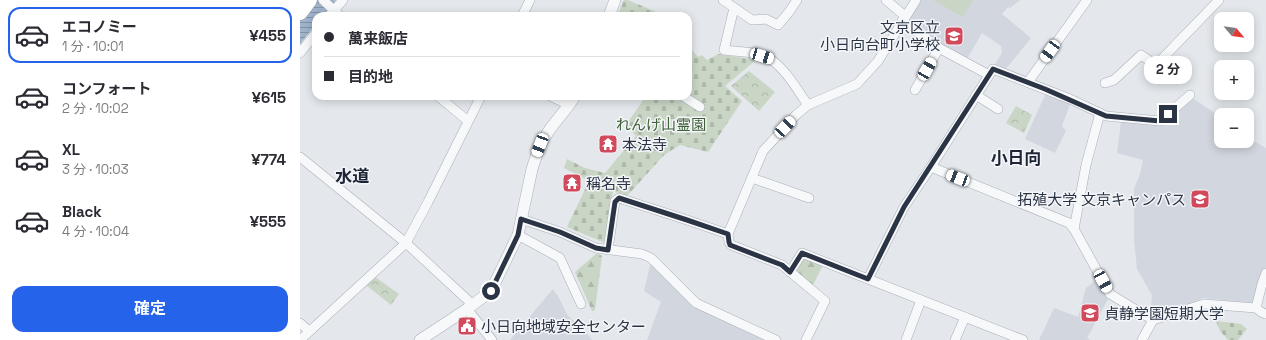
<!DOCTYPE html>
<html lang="ja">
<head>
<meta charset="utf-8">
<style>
  body { margin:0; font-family:"Space Grotesk","Noto Sans JP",sans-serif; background:#f7f7f7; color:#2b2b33; height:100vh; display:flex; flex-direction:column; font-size:15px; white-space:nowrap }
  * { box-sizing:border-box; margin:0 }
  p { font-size:13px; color:#7c7c81 }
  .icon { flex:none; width:22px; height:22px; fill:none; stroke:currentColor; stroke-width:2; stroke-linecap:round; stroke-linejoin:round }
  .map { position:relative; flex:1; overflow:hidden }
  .drawer { display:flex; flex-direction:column; background:#fff; width:300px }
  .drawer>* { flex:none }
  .hud { position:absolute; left:12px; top:12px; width:380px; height:88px; border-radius:12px; box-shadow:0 2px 10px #0003; display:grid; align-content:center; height:88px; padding:0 12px; background:#fff }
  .needle { width:26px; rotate:119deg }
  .buttons { position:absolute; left:914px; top:12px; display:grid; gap:8px }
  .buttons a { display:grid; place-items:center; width:40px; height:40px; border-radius:8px; background:#fff; box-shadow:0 2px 10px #0003; font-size:20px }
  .end { position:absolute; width:18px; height:18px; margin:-9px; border:5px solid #2b3445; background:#fff; box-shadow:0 0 0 2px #fff }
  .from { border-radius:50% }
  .bubble { position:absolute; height:28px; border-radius:12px; background:#fff; box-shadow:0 2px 10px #0003; font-size:13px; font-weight:700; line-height:28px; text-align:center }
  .car { position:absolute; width:12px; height:24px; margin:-12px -6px; border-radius:5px; box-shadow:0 0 3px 1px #0007; background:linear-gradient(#fff 24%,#345 0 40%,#fff 0 76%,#345 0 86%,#fff 0) }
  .hud b { display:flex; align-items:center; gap:14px; height:38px; font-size:15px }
  .hud b+b { border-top:1px solid #e1e1e2 }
  .hud i { width:10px; height:10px; background:#2b2b33 }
  ul { padding:7px 0 0; list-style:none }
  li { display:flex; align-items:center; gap:12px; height:56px; margin:0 8px 6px; padding:0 4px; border:2px solid transparent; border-radius:12px }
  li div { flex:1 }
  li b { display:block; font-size:15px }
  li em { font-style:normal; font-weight:700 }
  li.active { border-color:#2563eb }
  li>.icon { width:36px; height:36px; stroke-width:1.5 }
  .primary-button { display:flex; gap:8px; margin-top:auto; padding:8px 12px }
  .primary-button a { flex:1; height:46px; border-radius:12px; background:#2563eb; color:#fff; font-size:16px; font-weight:700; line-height:46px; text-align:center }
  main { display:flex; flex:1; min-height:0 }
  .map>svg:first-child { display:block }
</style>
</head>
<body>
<main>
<section class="drawer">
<ul>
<li class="active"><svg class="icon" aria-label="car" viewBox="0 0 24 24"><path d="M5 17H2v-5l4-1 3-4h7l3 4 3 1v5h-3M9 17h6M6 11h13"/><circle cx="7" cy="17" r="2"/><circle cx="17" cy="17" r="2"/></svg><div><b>エコノミー</b><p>1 分 · 10:01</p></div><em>¥455</em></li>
<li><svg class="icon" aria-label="car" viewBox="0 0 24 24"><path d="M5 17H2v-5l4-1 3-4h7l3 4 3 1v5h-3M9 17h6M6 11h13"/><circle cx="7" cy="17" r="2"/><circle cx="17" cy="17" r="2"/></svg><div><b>コンフォート</b><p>2 分 · 10:02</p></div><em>¥615</em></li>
<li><svg class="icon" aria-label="car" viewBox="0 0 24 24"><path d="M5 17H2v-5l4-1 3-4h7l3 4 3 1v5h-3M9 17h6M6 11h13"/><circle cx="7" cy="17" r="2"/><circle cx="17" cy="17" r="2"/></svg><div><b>XL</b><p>3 分 · 10:03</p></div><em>¥774</em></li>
<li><svg class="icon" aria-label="car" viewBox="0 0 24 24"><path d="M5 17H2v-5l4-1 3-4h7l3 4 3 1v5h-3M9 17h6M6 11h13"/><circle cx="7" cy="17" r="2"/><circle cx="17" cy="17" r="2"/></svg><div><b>Black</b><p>4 分 · 10:04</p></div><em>¥555</em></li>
</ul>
<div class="primary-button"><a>確定</a></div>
</section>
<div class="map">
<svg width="966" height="340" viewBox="0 0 966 340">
  <defs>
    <pattern id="forest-firs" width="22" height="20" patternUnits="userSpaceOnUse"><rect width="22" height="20" fill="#c9d6c5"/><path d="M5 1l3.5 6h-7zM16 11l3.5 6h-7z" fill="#adb8ab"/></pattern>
    <pattern id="cemetery-stones" width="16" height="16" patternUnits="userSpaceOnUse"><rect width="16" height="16" fill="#c9d6c5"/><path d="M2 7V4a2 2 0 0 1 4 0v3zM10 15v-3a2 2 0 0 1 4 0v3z" fill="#adb8ab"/></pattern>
    <pattern id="park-crowns" width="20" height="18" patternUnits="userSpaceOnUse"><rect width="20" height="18" fill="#c9d6c5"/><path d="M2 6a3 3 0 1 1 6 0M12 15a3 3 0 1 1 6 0" fill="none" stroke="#adb8ab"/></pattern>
    <pattern id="water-rules" width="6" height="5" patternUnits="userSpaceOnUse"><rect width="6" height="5" fill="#9fb4cc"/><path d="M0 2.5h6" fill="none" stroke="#8293a7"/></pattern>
  </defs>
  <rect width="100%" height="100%" fill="#e4e7ec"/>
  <g fill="#d2d6de">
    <polygon points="618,0 720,0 710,8 708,7 702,14 731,38 705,70 694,66 702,53 701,46 682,33 667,59 642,45 608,21"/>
    <polygon points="746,93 770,104 762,126 766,131 755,153 725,139"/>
    <polygon points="892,98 921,117 921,141 947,141 947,135 949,136 948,138 966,148 966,266 955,298 951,303 903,298 867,313 864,309 851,308 852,295 837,269 834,240 834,189 840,174 843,160 817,153 821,122 860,125"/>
    <polygon points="351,261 393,305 464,340 347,340 361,302 344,291"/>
    <polygon points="795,281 808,299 787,338 790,340 739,340 754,308 778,317 786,288"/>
    <polygon points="253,289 258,296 268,316 275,322 279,328 281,326 292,340 210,340"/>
  </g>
  <polygon fill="#c9d6c5" points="633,0 673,0 663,17"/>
  <g fill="url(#forest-firs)">
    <polygon points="297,253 302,256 295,310 292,311 275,272"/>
    <polygon points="504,255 524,263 512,287 494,274"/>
  </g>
  <g fill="url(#cemetery-stones)">
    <polygon points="324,0 328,0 356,12 360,16 322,16 318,14"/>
    <polygon points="388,46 398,57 402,55 407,60 418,54 456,60 425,86 442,101 408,152 380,145 364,155 327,196 313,191 305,243 267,227 289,181 264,168 267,159 285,168 305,173 336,136 326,125 346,96 388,96"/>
    <polygon points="916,321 941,324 947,329 938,340 928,340 920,331"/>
  </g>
  <g fill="url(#park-crowns)">
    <polygon points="449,71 475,92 459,111 431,86"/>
    <polygon points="716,106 732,115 724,133 706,123"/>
    <polygon points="75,277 99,294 91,305 66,285"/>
  </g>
  <polygon fill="url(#water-rules)" points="7,0 36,0 23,16 16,16 16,24 0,44 0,9"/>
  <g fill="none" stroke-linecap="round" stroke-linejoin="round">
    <g stroke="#a9aeb7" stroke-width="10">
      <g id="minor">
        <polyline points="23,0 40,16"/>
        <polyline points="423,0 452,20 466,19 478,25 489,12 497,0"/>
        <polyline points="586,0 605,16"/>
        <path d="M 434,8 L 424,50 C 438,52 458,51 470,59 C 485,68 498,91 508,105"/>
        <polyline points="29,16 43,0"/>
        <polyline points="222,16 230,0"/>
        <polyline points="602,21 639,48 689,75"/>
        <polyline points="0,53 16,33"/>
        <polyline points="728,82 787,0"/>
        <polyline points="805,83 814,80 841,55 856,65 919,0"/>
        <polyline points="615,90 639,48"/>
        <polyline points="676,95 698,109"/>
        <polyline points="138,96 168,121"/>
        <polyline points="250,96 269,105"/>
        <polyline points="383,96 400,107"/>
        <polyline points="0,157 106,243 173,305"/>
        <polyline points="631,167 769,223 774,229 810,294 853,320"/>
        <polyline points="452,178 509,198"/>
        <polyline points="221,219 260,232 296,248 342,254 351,258 396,303 476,340"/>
        <polyline points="774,229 786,165 800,113"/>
        <polyline points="218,235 260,258 281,304"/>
        <polyline points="308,250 315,201 319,198 387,220 428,234"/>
        <polyline points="490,272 502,253 723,340"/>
        <polyline points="568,279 604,207 631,167 693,69 770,99 806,116 860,121 890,95"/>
        <polyline points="956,308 962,284 966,273"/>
        <polyline points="167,309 192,340"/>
        <polyline points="0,323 9,331"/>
        <polyline points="0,340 106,243 128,202 181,96"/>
        <polyline points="506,340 525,301 482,265 431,245 429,242 428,234 463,151 496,115 508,105 557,84 578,61 616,0"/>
        <polyline points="606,340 621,300"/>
        <polyline points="655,340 665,317"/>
        <polyline points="842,340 853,320 904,304 956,308 961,312 966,314"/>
      </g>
    </g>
    <g stroke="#a9aeb7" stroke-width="12">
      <g id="tertiary">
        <polyline points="309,16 315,0"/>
        <polyline points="120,340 167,309 191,291 218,235 232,169 240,145 250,129 269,105 275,96"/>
      </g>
    </g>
    <g stroke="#8b94a3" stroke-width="17">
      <polyline id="motorway" points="0,12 9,0"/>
    </g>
    <use href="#minor" stroke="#f7f8fa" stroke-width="9"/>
    <use href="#tertiary" stroke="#f7f8fa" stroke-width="11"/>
    <use href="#motorway" stroke="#fff" stroke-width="16"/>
  </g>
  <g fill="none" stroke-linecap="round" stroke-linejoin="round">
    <polyline stroke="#2b3445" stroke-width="5" points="191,291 218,235 221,219 260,232 296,248 308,250 315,202 319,198 387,220 428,234 429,242 430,245 482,265 490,272 502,253 568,279 604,207 693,69 745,89 806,116 860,121 868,114"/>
  </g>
  <defs>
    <g id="school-square" transform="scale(1)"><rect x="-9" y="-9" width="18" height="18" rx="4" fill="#d1495b" stroke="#f4f6f9"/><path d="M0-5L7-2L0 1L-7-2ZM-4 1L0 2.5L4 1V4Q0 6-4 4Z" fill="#fff"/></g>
    <g id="temple-square" transform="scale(1)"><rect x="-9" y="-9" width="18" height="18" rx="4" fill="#d1495b" stroke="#f4f6f9"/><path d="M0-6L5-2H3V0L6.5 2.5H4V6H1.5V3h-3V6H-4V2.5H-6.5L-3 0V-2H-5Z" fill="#fff"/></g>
    <g id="university-square" transform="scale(1)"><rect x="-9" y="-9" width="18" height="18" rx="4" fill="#d1495b" stroke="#f4f6f9"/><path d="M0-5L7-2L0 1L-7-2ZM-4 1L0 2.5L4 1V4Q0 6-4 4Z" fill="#fff"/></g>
    <g id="civic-square" transform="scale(1)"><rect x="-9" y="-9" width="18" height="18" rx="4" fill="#d1495b" stroke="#f4f6f9"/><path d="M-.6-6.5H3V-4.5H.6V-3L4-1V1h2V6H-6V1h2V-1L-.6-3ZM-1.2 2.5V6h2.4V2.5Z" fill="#fff"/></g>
  </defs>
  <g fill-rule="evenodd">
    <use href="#school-square" x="654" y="36"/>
    <use href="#temple-square" x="308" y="144"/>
    <use href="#temple-square" x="272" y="183"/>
    <use href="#university-square" x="900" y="199"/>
    <use href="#university-square" x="790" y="313"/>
    <use href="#civic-square" x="167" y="326"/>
  </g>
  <g text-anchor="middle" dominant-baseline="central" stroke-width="3" stroke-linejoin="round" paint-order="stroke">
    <g font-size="15" fill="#2b3445" stroke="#f4f6f9" text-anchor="start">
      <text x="640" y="27" text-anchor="end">文京区立<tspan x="640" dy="17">小日向台町小学校</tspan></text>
      <text x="322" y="144">本法寺</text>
      <text x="286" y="183">稱名寺</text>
      <text x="886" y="199" text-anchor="end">拓殖大学 文京キャンパス</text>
      <text x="804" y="313">貞静学園短期大学</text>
      <text x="181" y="326">小日向地域安全センター</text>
    </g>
    <g font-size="15" fill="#3f6138" stroke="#f4f6f9">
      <text x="361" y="124">れんげ山霊園</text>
    </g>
    <g font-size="17" font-weight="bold" fill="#1d2536" stroke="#f4f6f9">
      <text x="716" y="158">小日向</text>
      <text x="52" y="176">水道</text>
    </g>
  </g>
</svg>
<div class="buttons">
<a><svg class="needle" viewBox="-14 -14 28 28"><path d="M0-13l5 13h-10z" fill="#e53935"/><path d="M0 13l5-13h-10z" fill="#7c7c81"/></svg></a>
<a>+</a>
<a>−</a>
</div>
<i class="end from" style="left:191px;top:291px"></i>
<i class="end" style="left:868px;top:114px"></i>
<div class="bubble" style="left:844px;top:56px;width:48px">2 分</div>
<i class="car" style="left:750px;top:51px;rotate:216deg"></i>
<i class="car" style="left:462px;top:56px;rotate:107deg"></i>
<i class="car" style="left:627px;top:69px;rotate:30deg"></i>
<i class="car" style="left:485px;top:127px;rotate:43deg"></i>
<i class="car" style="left:240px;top:145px;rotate:201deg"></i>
<i class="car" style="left:658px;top:178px;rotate:291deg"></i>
<i class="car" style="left:803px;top:281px;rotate:151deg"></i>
<div class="hud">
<b><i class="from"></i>萬来飯店</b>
<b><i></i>目的地</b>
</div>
</div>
</main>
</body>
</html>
